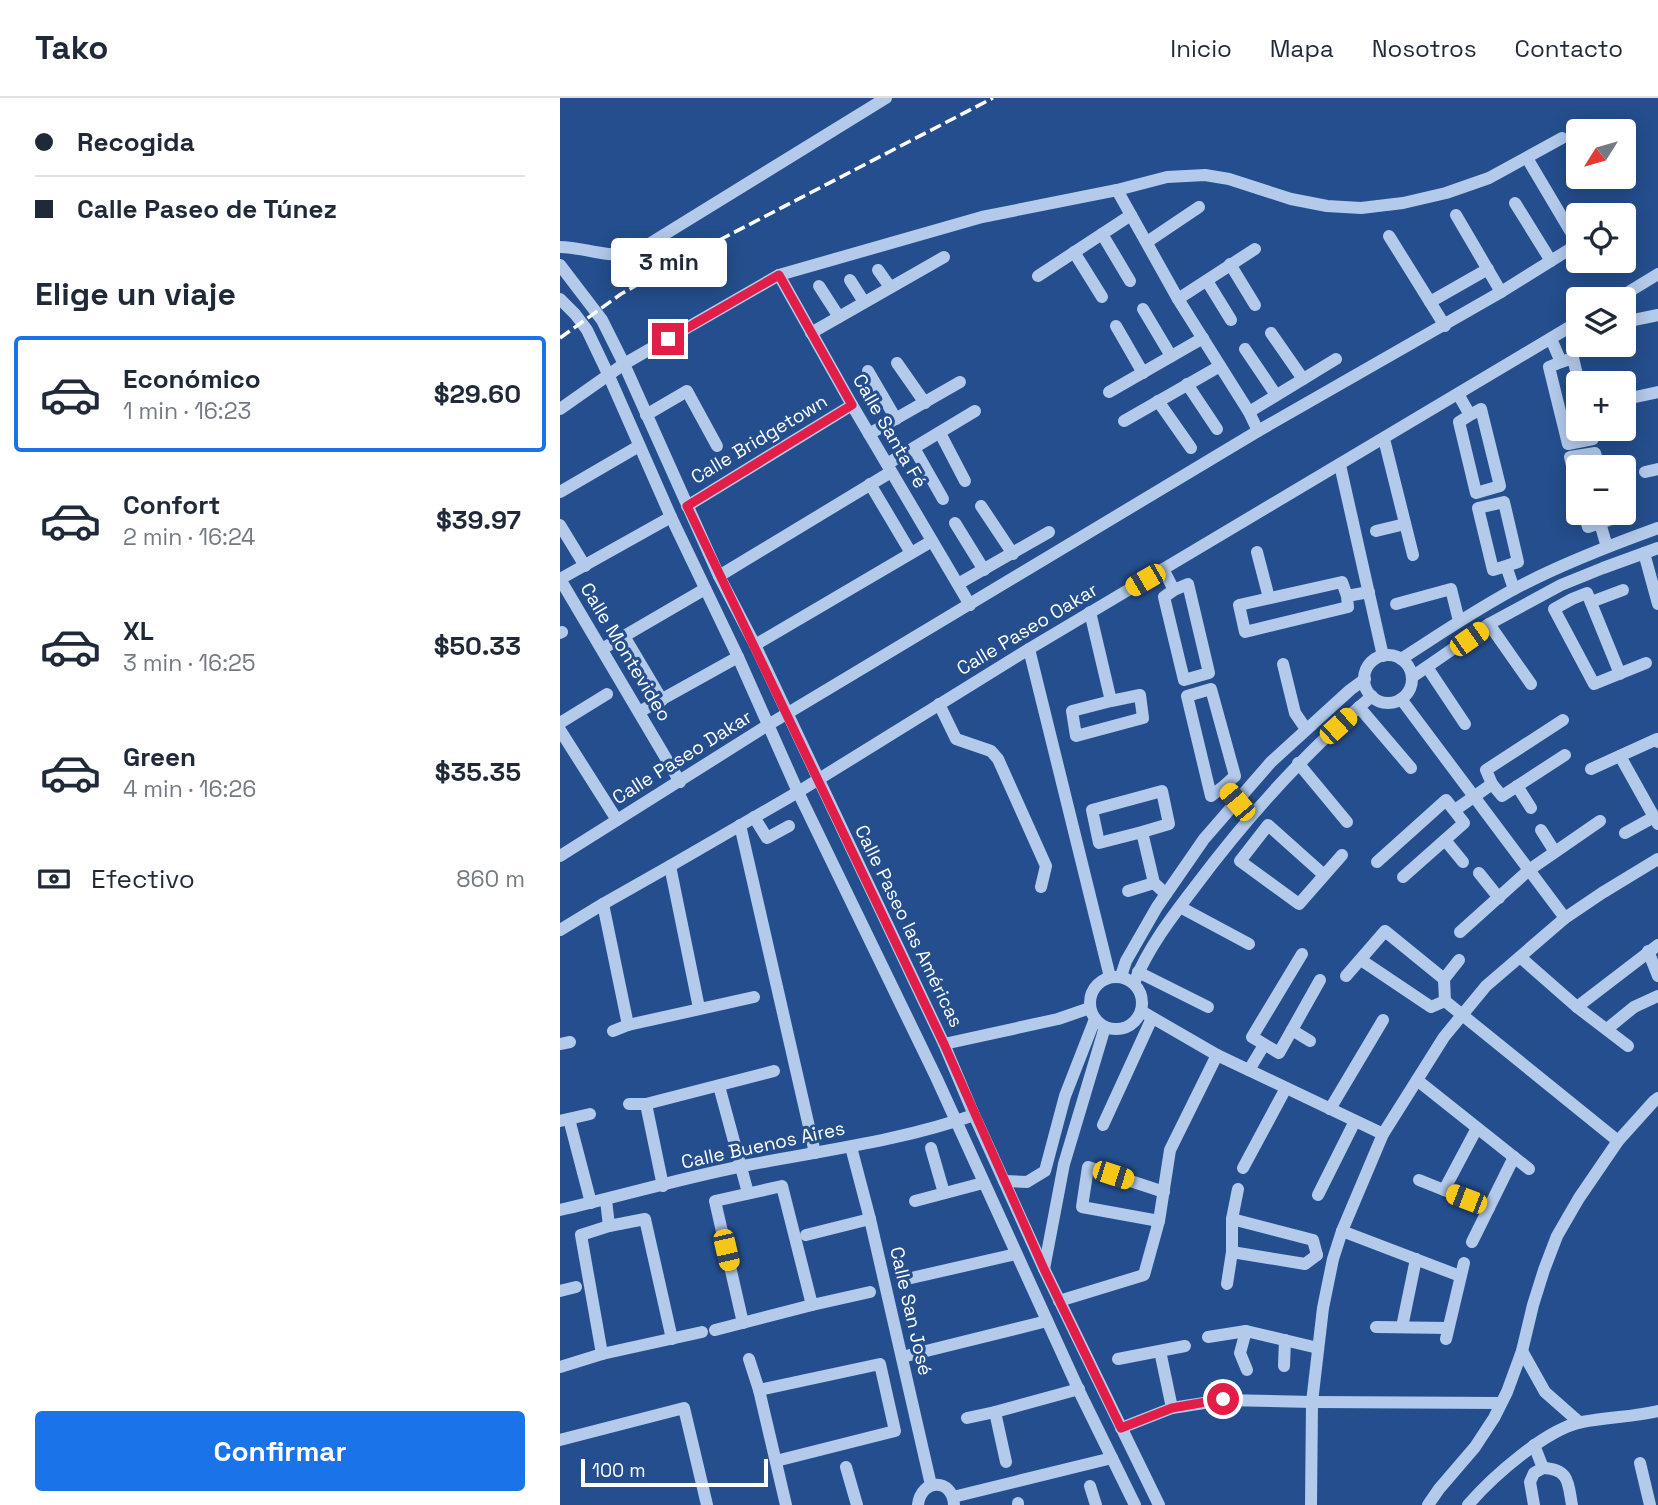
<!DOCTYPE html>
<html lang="es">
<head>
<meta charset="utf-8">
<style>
  body { margin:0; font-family:"Space Grotesk",sans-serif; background:#f2f2f3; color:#1f2937; height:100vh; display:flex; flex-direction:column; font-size:26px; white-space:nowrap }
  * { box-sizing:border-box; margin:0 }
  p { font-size:23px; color:#747a83 }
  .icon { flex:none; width:38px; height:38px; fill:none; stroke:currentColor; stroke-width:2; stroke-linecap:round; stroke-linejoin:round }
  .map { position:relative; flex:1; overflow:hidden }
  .panel { display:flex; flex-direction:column; background:#fff; width:560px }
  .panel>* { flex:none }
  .guide { display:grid; align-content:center; height:154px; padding:0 35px; background:#fff }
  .needle { width:46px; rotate:233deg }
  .fabs { position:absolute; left:1006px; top:21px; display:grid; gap:14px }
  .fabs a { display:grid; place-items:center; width:70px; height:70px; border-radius:7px; background:#fff; box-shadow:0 4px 18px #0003; font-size:35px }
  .scale { position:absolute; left:21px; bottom:18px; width:187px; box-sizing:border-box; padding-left:7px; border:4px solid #fff; border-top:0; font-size:19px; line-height:24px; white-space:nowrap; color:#fff; -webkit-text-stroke:5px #244e8d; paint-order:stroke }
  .end { position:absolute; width:32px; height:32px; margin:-16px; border:9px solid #e11d48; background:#fff; box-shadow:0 0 0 4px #fff }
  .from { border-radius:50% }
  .bubble { position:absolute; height:49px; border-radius:7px; background:#fff; box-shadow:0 4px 18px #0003; font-size:23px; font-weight:600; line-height:49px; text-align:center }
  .car { position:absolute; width:21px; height:42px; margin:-21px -10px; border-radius:9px; box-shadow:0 0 5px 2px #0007; background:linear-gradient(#f5c518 24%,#345 0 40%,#f5c518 0 76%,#345 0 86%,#f5c518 0) }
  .guide b { display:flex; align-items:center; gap:24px; height:66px; font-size:26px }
  .guide b+b { border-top:2px solid #e0e1e3 }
  .guide i { width:18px; height:18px; background:#1f2937 }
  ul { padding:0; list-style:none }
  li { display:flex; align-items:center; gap:21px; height:116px; margin:0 14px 10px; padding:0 21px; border:4px solid transparent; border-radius:7px }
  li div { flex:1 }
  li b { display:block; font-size:26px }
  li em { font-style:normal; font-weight:600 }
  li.active { border-color:#1a73e8 }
  li>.icon { width:63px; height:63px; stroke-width:1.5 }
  h2 { padding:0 35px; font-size:32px; line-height:84px }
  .pay { display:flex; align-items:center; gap:18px; height:77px; padding:0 35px; font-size:26px }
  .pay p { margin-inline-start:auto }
  .primary-button { display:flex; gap:14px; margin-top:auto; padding:14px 35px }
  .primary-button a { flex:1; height:80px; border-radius:7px; background:#1a73e8; color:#fff; font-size:28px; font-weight:600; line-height:80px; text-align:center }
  header { display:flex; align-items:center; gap:42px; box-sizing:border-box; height:98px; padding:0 35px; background:#fff; border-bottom:2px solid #e0e1e3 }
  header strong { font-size:33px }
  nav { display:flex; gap:38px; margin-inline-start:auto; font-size:24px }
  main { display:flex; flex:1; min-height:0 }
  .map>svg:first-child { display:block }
</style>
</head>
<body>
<header>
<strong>Tako</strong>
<nav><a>Inicio</a><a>Mapa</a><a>Nosotros</a><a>Contacto</a></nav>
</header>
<main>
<section class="panel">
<div class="guide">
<b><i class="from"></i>Recogida</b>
<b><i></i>Calle Paseo de Túnez</b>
</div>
<h2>Elige un viaje</h2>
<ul>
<li class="active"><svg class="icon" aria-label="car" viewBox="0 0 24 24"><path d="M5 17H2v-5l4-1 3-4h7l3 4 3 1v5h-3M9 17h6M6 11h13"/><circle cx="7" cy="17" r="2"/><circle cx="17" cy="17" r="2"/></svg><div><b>Económico</b><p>1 min · 16:23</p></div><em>$29.60</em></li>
<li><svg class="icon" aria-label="car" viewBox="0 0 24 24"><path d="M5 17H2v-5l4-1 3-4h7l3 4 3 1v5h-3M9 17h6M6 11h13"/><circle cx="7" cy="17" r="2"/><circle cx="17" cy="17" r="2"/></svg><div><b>Confort</b><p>2 min · 16:24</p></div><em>$39.97</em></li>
<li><svg class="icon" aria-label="car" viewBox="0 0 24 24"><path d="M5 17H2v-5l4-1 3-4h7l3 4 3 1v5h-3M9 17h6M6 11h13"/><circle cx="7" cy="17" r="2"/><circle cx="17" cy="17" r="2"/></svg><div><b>XL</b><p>3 min · 16:25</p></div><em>$50.33</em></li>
<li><svg class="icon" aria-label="car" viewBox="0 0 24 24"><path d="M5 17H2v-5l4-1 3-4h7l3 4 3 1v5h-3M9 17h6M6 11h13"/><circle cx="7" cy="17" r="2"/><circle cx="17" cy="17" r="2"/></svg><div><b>Green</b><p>4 min · 16:26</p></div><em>$35.35</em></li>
</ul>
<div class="pay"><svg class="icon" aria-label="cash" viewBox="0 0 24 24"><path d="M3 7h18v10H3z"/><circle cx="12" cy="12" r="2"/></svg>Efectivo<p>860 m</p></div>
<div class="primary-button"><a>Confirmar</a></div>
</section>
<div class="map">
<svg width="1098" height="1407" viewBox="0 0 1098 1407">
  <rect width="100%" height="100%" fill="#244e8d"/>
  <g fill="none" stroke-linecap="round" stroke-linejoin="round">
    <g stroke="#b3caeb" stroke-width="12">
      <polyline points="967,60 1018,146"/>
      <polyline points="557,92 618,201 689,314 698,333"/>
      <polyline points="955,105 991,163"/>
      <polyline points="896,117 941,194"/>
      <polyline points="542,136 570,183"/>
      <polyline points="829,138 885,228"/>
      <polyline points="587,144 639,109"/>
      <path d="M 0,149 C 23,149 46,160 68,155 C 75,153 83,149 89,146 L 326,0"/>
      <polyline points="514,154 542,199"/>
      <polyline points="670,166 695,207"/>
      <polyline points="0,167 42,222 64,266 159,478 195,547 384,946 414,1017 484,1171 599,1407"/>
      <polyline points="318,172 330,189"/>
      <polyline points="219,177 292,307 410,507"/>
      <polyline points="478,178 571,117"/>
      <polyline points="290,182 304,204"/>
      <polyline points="647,183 671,222"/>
      <polyline points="259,188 279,219"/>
      <polyline points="0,201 15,216 27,232 48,276 111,419 178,559 238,694 376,979 521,1297 575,1407"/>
      <polyline points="618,201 695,151"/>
      <polyline points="1057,201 1098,176"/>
      <polyline points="870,204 928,171"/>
      <polyline points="583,211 611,258"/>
      <polyline points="1064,224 1098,217"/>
      <polyline points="556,228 583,275"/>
      <polyline points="251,235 384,159"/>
      <polyline points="711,235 743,281"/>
      <polyline points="991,241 1001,264 1013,260 1019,285"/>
      <polyline points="685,251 716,297"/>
      <polyline points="1001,264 989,269 1008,346 1033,341 1030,331"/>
      <polyline points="337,265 365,305"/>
      <polyline points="308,273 336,321"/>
      <polyline points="627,286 657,331"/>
      <polyline points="549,294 643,240"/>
      <polyline points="898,296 910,317 899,324 916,395 940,388 921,311 910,317"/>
      <polyline points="1066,301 1098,294"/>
      <polyline points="598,303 631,350"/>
      <polyline points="0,311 64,266 219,177 422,119 557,92 607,79 645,77 669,81 731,101 767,108 801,110 843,105 886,95 929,80 1002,40"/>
      <polyline points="689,314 776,261"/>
      <polyline points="86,317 127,293 157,348"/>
      <polyline points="564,323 660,268"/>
      <polyline points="380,335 405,383"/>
      <polyline points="309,336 400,284"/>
      <polyline points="824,341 853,457"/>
      <polyline points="354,350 383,401"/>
      <polyline points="327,366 415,313"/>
      <polyline points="780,367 823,558"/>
      <polyline points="1085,374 1098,371"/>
      <polyline points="310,386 351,455"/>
      <polyline points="1018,393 1010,359 1035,355 1039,369"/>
      <polyline points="0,394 79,348"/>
      <polyline points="127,408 292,307"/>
      <polyline points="421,408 453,456"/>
      <polyline points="1024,415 1028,429 1040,425 1047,449"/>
      <polyline points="395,425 424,472"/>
      <polyline points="1040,425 1051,421 1050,415"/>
      <polyline points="0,427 25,468"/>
      <polyline points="816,433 845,426"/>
      <polyline points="697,454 709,500"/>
      <polyline points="1084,455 1098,506"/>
      <polyline points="946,468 958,464 944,404 918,410 933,472 946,468 954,491"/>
      <polyline points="603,471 614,492 604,499 624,582 649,575 628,486 614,492"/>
      <polyline points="159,478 331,374"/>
      <polyline points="0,481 120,684"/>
      <polyline points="0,481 111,419"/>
      <polyline points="398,486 489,434"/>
      <polyline points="787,498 782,484 679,507 685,534 788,509 787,498 809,494"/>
      <polyline points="1031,504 1063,492"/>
      <polyline points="836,506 891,491 899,523"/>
      <polyline points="530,514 551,603 512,613 516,638 583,620 580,597 551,603"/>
      <polyline points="929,526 971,586"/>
      <polyline points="0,535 2,534"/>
      <polyline points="64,538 102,602"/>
      <polyline points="195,547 372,443"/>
      <polyline points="42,551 145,491"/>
      <polyline points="469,551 550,879"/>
      <circle cx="828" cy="581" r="24"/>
      <path d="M 841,561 C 880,536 918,510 960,488 C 1004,465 1051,447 1098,430"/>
      <polyline points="723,566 735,615 746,631"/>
      <polyline points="867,569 905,626"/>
      <polyline points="1060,576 1027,495 1012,501 994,511 1034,586 1086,565"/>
      <polyline points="852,579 929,526 1001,487 1043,470 1098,450"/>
      <polyline points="841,601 1005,820"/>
      <polyline points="379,606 396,641 431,653 438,661 486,768 481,789"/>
      <polyline points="799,609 851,670"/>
      <polyline points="79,614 178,559"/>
      <polyline points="1003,622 926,672 932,686 942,698 1005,657"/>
      <polyline points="0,625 47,596"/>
      <polyline points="0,632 57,722"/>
      <polyline points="1060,658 1098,726"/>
      <polyline points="738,665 787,724"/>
      <polyline points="1031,671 1097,641 1098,644"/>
      <polyline points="664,688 675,678 651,591 627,598 651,698 664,688 677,704"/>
      <polyline points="957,688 971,710"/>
      <polyline points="895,712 932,686"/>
      <polyline points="194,719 207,740 229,728"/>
      <polyline points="180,727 255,1055"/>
      <polyline points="981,732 995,754"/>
      <polyline points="582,734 609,726 602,693 532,712 539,745 582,734 594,785 606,796"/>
      <polyline points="1065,735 1094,719"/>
      <polyline points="885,742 903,764"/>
      <polyline points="0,758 208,627 698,333 941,194 1018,146"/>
      <polyline points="817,764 886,702 904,725 843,779"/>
      <polyline points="110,768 139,910"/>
      <polyline points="919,775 939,800"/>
      <polyline points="764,777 708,727 680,763 739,806 782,757"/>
      <polyline points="568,793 594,785"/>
      <polyline points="43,806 68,927"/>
      <polyline points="620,809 689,846"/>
      <polyline points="0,832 43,806 110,768 238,694 469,551 1018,224"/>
      <polyline points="900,834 969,772 1040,723"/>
      <polyline points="1088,853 1098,878"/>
      <polyline points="742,856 692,939 719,955 760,882"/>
      <polyline points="960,859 1017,909 1068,948"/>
      <polyline points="801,862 871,909 885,903"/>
      <polyline points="578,874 648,909"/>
      <polyline points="561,878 566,863 597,809 644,741 711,664 790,592 805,581"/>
      <polyline points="786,878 825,833 884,881"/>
      <circle cx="556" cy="905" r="26"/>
      <path d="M 574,885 C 588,850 611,820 634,790 C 687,719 744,655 812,598"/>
      <polyline points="885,903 1058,1043"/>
      <polyline points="885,903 884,881 899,862"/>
      <polyline points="1017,909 1098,847"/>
      <polyline points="581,913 657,957 823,1036"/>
      <polyline points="1047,931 1074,909 1098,898"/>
      <polyline points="732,932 750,943"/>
      <polyline points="53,933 68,927 194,899"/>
      <polyline points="0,946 10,944"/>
      <polyline points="384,946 498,921 530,910"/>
      <polyline points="689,972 704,947"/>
      <polyline points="857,982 969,1071"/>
      <polyline points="159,988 188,1095"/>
      <polyline points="69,1006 86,1006 214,973"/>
      <polyline points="86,1006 103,1088"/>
      <polyline points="770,1011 823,922"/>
      <polyline points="9,1021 31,1105"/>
      <polyline points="0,1023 30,1016"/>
      <polyline points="543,1027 592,920"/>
      <polyline points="291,1049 310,1121 371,1387"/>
      <polyline points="371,1050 384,1095"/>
      <polyline points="683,1070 726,990"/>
      <polyline points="859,1082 929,1110"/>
      <polyline points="444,1083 467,1084 485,1073 505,998 535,921"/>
      <polyline points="884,1092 917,1030"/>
      <polyline points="758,1097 795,1023"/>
      <polyline points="46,1102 49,1128"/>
      <polyline points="355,1103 423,1085"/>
      <path d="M 0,1112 C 61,1098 122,1080 183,1068 C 259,1053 341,1043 414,1017"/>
      <polyline points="672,1121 753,1142 757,1157"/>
      <polyline points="599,1123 522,1109 528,1069 604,1094"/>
      <polyline points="782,1133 900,1178"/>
      <polyline points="246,1137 310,1121"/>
      <polyline points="912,1144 954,1059"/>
      <polyline points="672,1154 745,1166 757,1157"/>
      <polyline points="484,1171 504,1066 545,929"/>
      <polyline points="347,1181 456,1156"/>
      <polyline points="667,1186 672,1154 672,1121 678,1091"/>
      <polyline points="0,1193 16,1189"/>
      <polyline points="499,1203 584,1177 599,1123 610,1052 657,957"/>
      <polyline points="183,1225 155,1103 222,1088 252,1207"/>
      <polyline points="816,1229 888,1230"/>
      <polyline points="842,1229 856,1161"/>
      <polyline points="155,1232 252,1207 310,1194"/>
      <polyline points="686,1233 680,1255 687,1272"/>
      <polyline points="648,1239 686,1233 758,1250"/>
      <polyline points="886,1241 904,1165"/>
      <polyline points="600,1253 612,1310"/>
      <polyline points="962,1253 985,1294 1019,1324"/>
      <polyline points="42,1256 21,1137 49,1128 85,1121 112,1241"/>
      <polyline points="342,1259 487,1223"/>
      <polyline points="189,1261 199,1292 226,1407"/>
      <polyline points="558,1261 625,1248"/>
      <polyline points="724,1268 725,1242"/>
      <polyline points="0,1269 42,1256 142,1234"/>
      <polyline points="199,1292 320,1266 335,1333 216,1363"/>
      <polyline points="435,1314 446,1364"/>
      <polyline points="407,1320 435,1314 519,1291"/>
      <polyline points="561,1330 612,1310 663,1302 752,1304 941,1305"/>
      <polyline points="0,1342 124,1310 147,1407"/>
      <polyline points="1080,1365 1090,1407"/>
      <polyline points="286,1369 297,1407"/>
      <path d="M 983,1370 C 1010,1371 1008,1386 1012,1407"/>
      <polyline points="530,1388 536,1407"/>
      <polyline points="393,1399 552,1360"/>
      <polyline points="458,1405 458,1407"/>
      <path d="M 358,1407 C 361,1380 393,1380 394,1407"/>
      <polyline points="751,1407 752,1304 763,1210 773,1161 782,1133 823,1036 884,939 926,888 1005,820 1042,795 1098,761"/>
      <polyline points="868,1407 879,1391 915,1349 934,1320 947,1294 962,1253 973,1207 984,1172 997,1138 1019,1100 1058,1043 1094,1003 1098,1000"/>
      <path d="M 908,1407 C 932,1379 986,1331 1022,1324 C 1047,1319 1073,1319 1098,1313"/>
      <polyline points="974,1407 970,1384 974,1375 983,1370 974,1347"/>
    </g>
    <polyline stroke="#fff" stroke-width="3.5" stroke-dasharray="12 5" stroke-linecap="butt" points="0,240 61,196 119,163 433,0"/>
  </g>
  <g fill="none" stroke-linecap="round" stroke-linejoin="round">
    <polyline stroke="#e11d48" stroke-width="9" points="108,241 219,177 292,307 127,408 384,946 484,1171 561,1330 612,1310 663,1301"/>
  </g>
  <g text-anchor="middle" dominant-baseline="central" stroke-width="6" stroke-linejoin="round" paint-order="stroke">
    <g font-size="19" fill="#fff" stroke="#244e8d">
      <text transform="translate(330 333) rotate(60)">Calle Santa Fé</text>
      <text transform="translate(199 341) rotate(-31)">Calle Bridgetown</text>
      <text transform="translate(467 531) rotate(-31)">Calle Paseo Oakar</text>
      <text transform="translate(66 554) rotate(59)">Calle Montevideo</text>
      <text transform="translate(122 659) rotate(-32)">Calle Paseo Dakar</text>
      <text transform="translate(349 828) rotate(64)">Calle Paseo las Américas</text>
      <text transform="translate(203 1047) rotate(-12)">Calle Buenos Aires</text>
      <text transform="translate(351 1213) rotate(77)">Calle San José</text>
    </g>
  </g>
</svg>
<div class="fabs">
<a><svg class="needle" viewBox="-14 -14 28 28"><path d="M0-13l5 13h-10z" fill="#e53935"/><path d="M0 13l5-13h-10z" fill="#747a83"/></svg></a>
<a><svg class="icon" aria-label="locate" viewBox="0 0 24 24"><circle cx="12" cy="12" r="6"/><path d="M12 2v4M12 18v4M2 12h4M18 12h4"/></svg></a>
<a><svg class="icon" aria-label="layers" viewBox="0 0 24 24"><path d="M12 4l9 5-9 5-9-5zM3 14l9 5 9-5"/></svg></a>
<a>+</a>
<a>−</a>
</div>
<div class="scale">100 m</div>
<i class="end from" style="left:663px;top:1301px"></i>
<i class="end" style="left:108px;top:241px"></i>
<div class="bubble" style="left:51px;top:140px;width:116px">3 min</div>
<i class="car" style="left:585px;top:482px;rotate:240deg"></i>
<i class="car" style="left:909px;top:541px;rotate:55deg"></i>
<i class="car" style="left:778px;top:628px;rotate:48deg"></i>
<i class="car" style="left:677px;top:704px;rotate:320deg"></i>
<i class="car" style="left:553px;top:1077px;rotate:108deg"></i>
<i class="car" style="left:906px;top:1101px;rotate:291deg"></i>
<i class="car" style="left:166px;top:1152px;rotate:167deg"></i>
</div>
</main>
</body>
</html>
